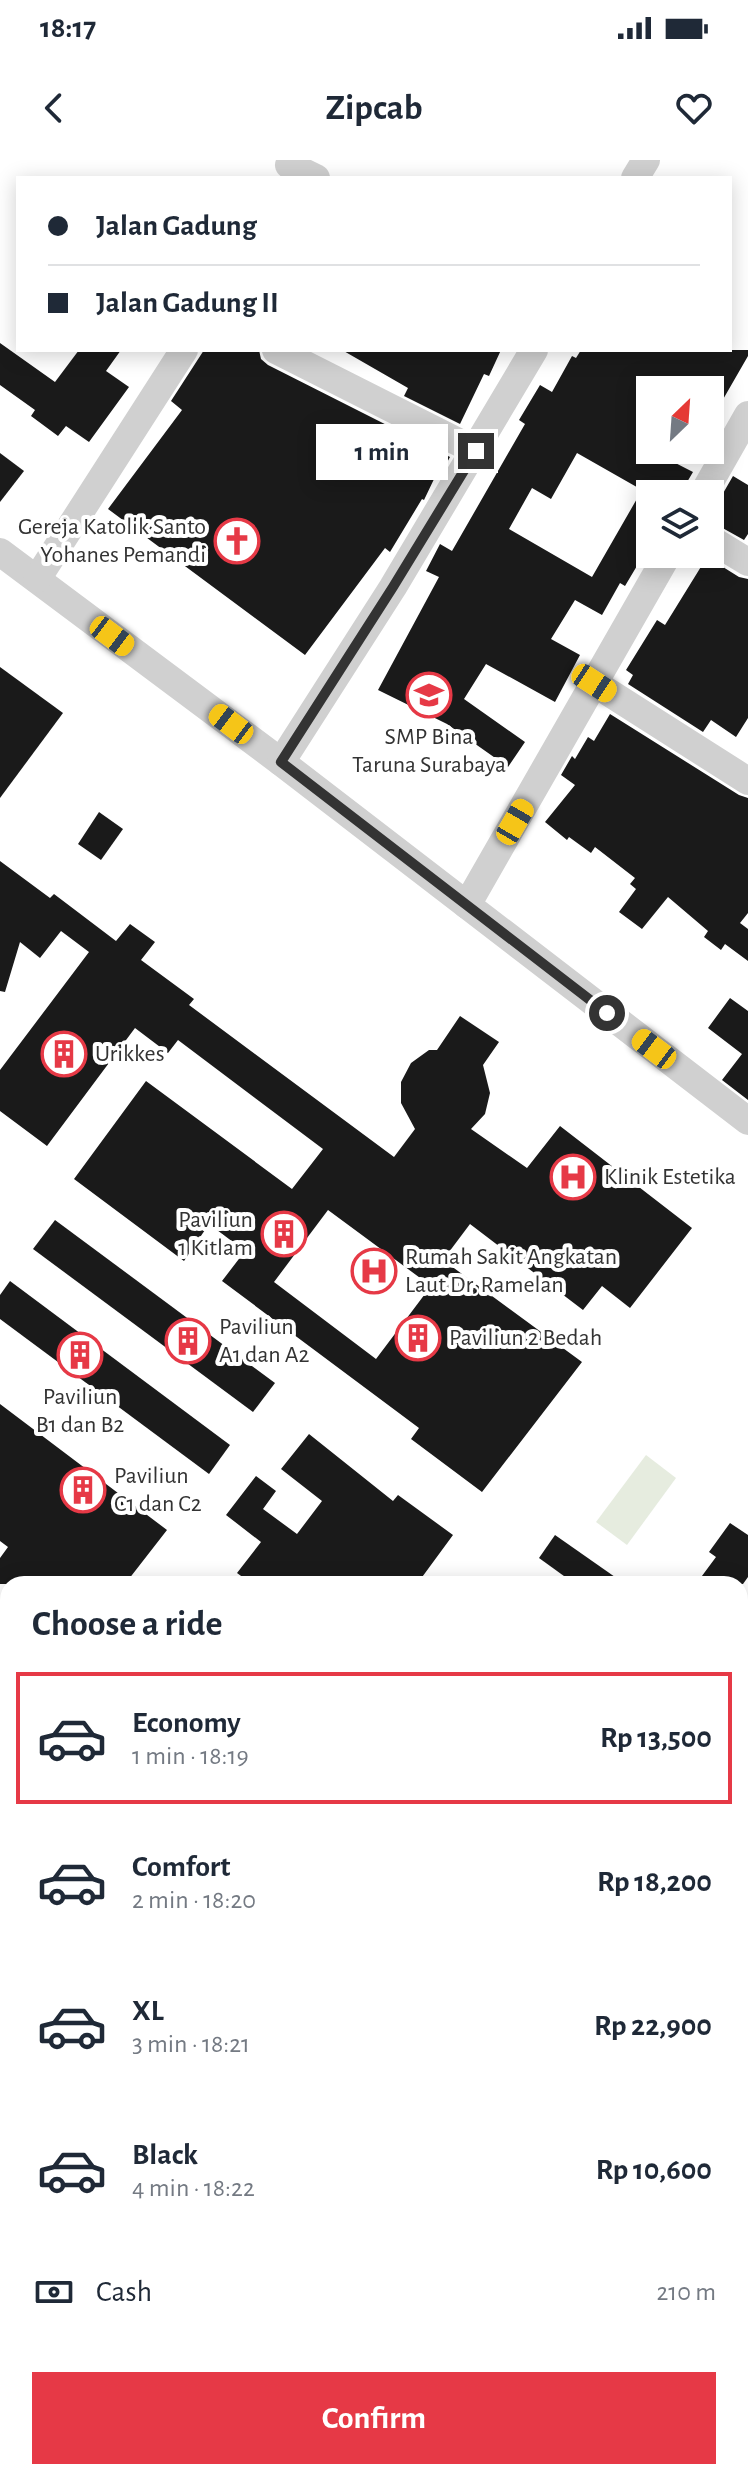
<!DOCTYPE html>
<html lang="en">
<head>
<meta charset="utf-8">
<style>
  body { margin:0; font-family:"Alegreya Sans",sans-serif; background:#f2f2f3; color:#1f2937; height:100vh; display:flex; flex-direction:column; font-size:30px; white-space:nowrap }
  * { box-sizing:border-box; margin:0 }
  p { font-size:26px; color:#747a83 }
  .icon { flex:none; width:44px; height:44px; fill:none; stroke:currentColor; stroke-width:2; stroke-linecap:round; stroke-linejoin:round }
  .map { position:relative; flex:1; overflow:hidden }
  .details { position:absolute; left:0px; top:1416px; width:748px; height:904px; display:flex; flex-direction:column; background:#fff; border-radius:24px 24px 0 0; box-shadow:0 4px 20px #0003 }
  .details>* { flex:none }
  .banner { position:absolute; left:16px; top:16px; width:716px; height:176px; border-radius:0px; box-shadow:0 4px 20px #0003; display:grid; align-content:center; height:176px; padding:0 32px; background:#fff }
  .needle { width:52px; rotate:25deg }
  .fabs { position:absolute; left:636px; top:216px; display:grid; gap:16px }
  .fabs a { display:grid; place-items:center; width:88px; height:88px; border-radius:0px; background:#fff; box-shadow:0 4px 20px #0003; font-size:40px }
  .end { position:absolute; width:36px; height:36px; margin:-18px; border:10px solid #333; background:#fff; box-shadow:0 0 0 4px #fff }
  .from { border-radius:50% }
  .bubble { position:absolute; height:56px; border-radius:0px; background:#fff; box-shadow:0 4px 20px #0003; font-size:26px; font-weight:700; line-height:56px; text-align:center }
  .car { position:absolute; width:24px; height:48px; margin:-24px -12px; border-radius:10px; box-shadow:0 0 6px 2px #0007; background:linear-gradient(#f5c518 24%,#345 0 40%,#f5c518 0 76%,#345 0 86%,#f5c518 0) }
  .banner b { display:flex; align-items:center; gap:28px; height:76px; font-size:30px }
  .banner b+b { border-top:2px solid #e0e1e3 }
  .banner i { width:20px; height:20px; background:#1f2937 }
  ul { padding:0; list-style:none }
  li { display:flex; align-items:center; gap:24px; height:132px; margin:0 16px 12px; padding:0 16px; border:4px solid transparent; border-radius:0px }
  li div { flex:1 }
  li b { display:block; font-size:30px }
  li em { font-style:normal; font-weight:700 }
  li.current { border-color:#e63946 }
  li>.icon { width:72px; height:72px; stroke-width:1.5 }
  h2 { padding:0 32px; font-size:36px; line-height:96px }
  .pay { display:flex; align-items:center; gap:20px; height:88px; padding:0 32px; font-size:30px }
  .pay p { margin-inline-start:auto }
  .button { display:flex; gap:16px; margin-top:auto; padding:16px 32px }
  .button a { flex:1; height:92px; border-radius:0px; background:#e63946; color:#fff; font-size:32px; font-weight:700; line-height:92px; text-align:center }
  .status { display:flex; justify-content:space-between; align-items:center; height:56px; padding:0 40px; background:#fff; direction:ltr }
  .status svg { height:22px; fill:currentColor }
  header { display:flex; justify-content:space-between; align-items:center; height:104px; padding:0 32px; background:#fff; font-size:36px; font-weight:700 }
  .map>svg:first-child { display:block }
</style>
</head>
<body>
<div class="status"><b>18:17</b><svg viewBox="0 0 49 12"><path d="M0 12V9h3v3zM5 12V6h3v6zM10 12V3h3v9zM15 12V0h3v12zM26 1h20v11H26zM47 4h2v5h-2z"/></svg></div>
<header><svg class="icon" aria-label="back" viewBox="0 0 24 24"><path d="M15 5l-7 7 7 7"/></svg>Zipcab<svg class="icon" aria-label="heart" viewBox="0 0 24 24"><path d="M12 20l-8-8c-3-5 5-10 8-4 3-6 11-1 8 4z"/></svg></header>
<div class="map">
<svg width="748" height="2320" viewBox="0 0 748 2320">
  <rect width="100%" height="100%" fill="#fff"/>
  <polygon fill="#e6ecdf" points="646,1295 676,1318 627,1385 596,1362"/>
  <g fill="#1a1a1a" fill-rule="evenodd">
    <polygon points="0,183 55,222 79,190 121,190 106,211 129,227 89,282 66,266 58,276 31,256 35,250 0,225"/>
    <polygon points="204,190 259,190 261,199 268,205 450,297 438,319 435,317 424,340 422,339 390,392 385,388 305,495 108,349 182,250 171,241"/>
    <polygon points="342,190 501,190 489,216 484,214 460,264 404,236 408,228"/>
    <path d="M 581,190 L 748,190 L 748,196 L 710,262 L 710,230 L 650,230 L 650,290 L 693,312 L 680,334 L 650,334 L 650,384 L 625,426 L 620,423 L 602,455 L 575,440 L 551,479 L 580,495 L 555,542 L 486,504 L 464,539 L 525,582 L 508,607 L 447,564 L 378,530 L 439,417 L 426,411 L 440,384 L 452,391 L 525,264 L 519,260 L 540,225 L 552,232 L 572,196 L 576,198 ZM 577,293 L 642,330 L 592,417 L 509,369 L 532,328 L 551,339 Z"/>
    <polygon points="0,293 24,311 0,342"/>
    <polygon points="733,316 748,325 748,374 744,380 710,361 710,349 718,342"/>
    <polygon points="707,397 739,417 748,419 748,558 736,577 711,560 703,572 628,524 633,515 626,510 657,460 665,465"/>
    <polygon points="0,507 63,553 0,638"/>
    <polygon points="610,554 739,635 748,638 748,753 740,763 748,769 748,801 725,784 721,790 704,777 708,771 668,737 642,769 619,752 636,729 630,724 635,718 595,687 591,693 569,677 567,680 545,662 575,625 561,615 572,596 575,599 588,577 594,581"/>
    <polygon points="99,652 123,669 101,700 78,684"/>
    <path d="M 0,701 L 50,738 L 54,734 L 116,781 L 130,764 L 155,782 L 141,800 L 194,839 L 189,845 L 394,997 L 415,969 L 401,943 L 401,922 L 411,903 L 429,890 L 437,890 L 460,856 L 499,882 L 483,905 L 490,933 L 485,954 L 471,969 L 527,1008 L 560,966 L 692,1068 L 630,1148 L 602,1126 L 583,1150 L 470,1064 L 443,1100 L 582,1202 L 482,1332 L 411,1279 L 419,1268 L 222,1121 L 245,1091 L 209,1064 L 184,1101 L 74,1019 L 146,921 L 292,1029 L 323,989 L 178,880 L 168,893 L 135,868 L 47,986 L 0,951 L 0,910 L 89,792 L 61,771 L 40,798 L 20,782 L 5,832 L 0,831 ZM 328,1050 L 431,1126 L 376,1199 L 274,1122 Z"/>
    <polygon points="730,838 748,851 748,940 722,920 742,894 708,868"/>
    <polygon points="55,1060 275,1223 253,1252 33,1089"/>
    <polygon points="10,1121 230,1285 209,1314 0,1159 0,1135"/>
    <polygon points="0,1244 167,1370 125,1424 0,1424 0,1398 8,1387 0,1381"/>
    <polygon points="309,1274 393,1341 398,1335 453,1375 417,1424 252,1424 237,1413 261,1382 226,1355 256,1316 276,1331 263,1349 297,1374 322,1341 281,1309"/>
    <polygon points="730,1363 748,1375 748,1417 743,1424 696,1424 716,1397 709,1392"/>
    <polygon points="555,1375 625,1424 575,1424 539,1398"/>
  </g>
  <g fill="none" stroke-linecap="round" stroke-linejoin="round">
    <g stroke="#d0d0d0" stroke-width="28">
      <polyline points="289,5 316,18"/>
      <polyline points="635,18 646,0"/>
      <polyline points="276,190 476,291"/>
      <polyline points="703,334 748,255"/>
      <polyline points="710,379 748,402"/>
      <polyline points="0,392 281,602 748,961"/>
      <polyline points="37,419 184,190"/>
      <polyline points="594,523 748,621"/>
      <polyline points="281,602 393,427 534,190"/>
      <polyline points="467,745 668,394"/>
      <polyline points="0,1998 8,1986"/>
      <polyline points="740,2105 748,2097"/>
      <polyline points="0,2260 8,2251"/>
      <polyline points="548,2312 558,2320"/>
    </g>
  </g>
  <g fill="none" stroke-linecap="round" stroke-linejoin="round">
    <polyline stroke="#333" stroke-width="10" points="476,291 393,427 281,602 607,853"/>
  </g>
  <defs>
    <g id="church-ring" transform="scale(2.3)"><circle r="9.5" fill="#fff" stroke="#e63946" stroke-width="1.5"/><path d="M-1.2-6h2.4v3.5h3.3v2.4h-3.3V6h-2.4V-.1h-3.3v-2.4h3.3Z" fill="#e63946"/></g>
    <g id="school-ring" transform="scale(2.3)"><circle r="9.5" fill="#fff" stroke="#e63946" stroke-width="1.5"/><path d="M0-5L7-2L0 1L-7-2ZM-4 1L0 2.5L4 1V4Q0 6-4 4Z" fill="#e63946"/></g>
    <g id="building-ring" transform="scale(2.3)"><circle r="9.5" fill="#fff" stroke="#e63946" stroke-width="1.5"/><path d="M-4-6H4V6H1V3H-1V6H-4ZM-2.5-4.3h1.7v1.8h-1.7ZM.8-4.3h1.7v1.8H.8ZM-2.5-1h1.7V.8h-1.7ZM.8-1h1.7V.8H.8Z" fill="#e63946"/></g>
    <g id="hospital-ring" transform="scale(2.3)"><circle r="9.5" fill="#fff" stroke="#e63946" stroke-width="1.5"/><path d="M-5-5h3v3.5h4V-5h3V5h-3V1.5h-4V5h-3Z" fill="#e63946"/></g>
  </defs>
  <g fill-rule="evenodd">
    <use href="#church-ring" x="237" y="381"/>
    <use href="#school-ring" x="429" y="535"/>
    <use href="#building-ring" x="64" y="894"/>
    <use href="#hospital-ring" x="573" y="1017"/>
    <use href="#building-ring" x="284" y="1074"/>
    <use href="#hospital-ring" x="374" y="1111"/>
    <use href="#building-ring" x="418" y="1178"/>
    <use href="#building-ring" x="188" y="1181"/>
    <use href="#building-ring" x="80" y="1195"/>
    <use href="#building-ring" x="83" y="1330"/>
  </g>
  <g text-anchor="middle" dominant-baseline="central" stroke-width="8" stroke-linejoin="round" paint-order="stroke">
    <g font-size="24" fill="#333" stroke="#fff" text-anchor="start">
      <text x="206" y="367" text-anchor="end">Gereja Katolik Santo<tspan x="206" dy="28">Yohanes Pemandi</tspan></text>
      <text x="429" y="577" text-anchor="middle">SMP Bina<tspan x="429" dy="28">Taruna Surabaya</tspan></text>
      <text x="95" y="894">Urikkes</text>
      <text x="604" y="1017">Klinik Estetika</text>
      <text x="253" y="1060" text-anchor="end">Paviliun<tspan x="253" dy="28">1 Kitlam</tspan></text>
      <text x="405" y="1097">Rumah Sakit Angkatan<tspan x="405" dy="28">Laut Dr. Ramelan</tspan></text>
      <text x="219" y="1167">Paviliun<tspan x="219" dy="28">A1 dan A2</tspan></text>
      <text x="449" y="1178">Paviliun 2 Bedah</text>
      <text x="80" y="1237" text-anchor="middle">Paviliun<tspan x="80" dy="28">B1 dan B2</tspan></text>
      <text x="114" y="1316">Paviliun<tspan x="114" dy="28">C1 dan C2</tspan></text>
    </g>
  </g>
</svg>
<div class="fabs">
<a><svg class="needle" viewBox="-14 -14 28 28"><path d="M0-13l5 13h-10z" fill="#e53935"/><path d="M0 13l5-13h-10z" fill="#747a83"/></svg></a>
<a><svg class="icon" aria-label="layers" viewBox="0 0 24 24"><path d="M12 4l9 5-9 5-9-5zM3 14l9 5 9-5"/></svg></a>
</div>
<i class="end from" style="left:607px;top:853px"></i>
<i class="end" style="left:476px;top:291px"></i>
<div class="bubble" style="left:316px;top:264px;width:132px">1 min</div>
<i class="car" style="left:112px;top:476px;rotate:127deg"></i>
<i class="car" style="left:594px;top:523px;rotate:123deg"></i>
<i class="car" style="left:231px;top:564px;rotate:307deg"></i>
<i class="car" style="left:515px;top:662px;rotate:30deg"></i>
<i class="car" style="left:654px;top:889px;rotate:307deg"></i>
<div class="banner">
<b><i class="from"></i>Jalan Gadung</b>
<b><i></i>Jalan Gadung II</b>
</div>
<section class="details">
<h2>Choose a ride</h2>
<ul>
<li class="current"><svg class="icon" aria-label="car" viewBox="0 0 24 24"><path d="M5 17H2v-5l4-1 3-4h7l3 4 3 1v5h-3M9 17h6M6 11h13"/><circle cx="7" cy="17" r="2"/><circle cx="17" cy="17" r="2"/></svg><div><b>Economy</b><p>1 min · 18:19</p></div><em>Rp 13,500</em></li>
<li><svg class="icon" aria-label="car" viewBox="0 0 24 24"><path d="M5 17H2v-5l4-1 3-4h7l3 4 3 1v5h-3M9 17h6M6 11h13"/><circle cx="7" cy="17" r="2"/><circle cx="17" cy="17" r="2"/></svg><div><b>Comfort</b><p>2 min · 18:20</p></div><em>Rp 18,200</em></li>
<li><svg class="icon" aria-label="car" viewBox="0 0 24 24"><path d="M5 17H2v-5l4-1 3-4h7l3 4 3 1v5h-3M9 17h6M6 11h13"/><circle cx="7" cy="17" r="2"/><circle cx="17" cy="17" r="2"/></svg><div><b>XL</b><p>3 min · 18:21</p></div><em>Rp 22,900</em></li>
<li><svg class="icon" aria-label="car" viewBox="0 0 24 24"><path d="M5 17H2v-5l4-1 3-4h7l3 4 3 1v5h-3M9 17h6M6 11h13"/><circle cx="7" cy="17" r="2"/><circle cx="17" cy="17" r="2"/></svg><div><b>Black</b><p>4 min · 18:22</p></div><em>Rp 10,600</em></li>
</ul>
<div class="pay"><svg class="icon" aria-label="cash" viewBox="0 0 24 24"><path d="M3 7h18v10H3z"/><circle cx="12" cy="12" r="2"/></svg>Cash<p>210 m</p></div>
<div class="button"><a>Confirm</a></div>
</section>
</div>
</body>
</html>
